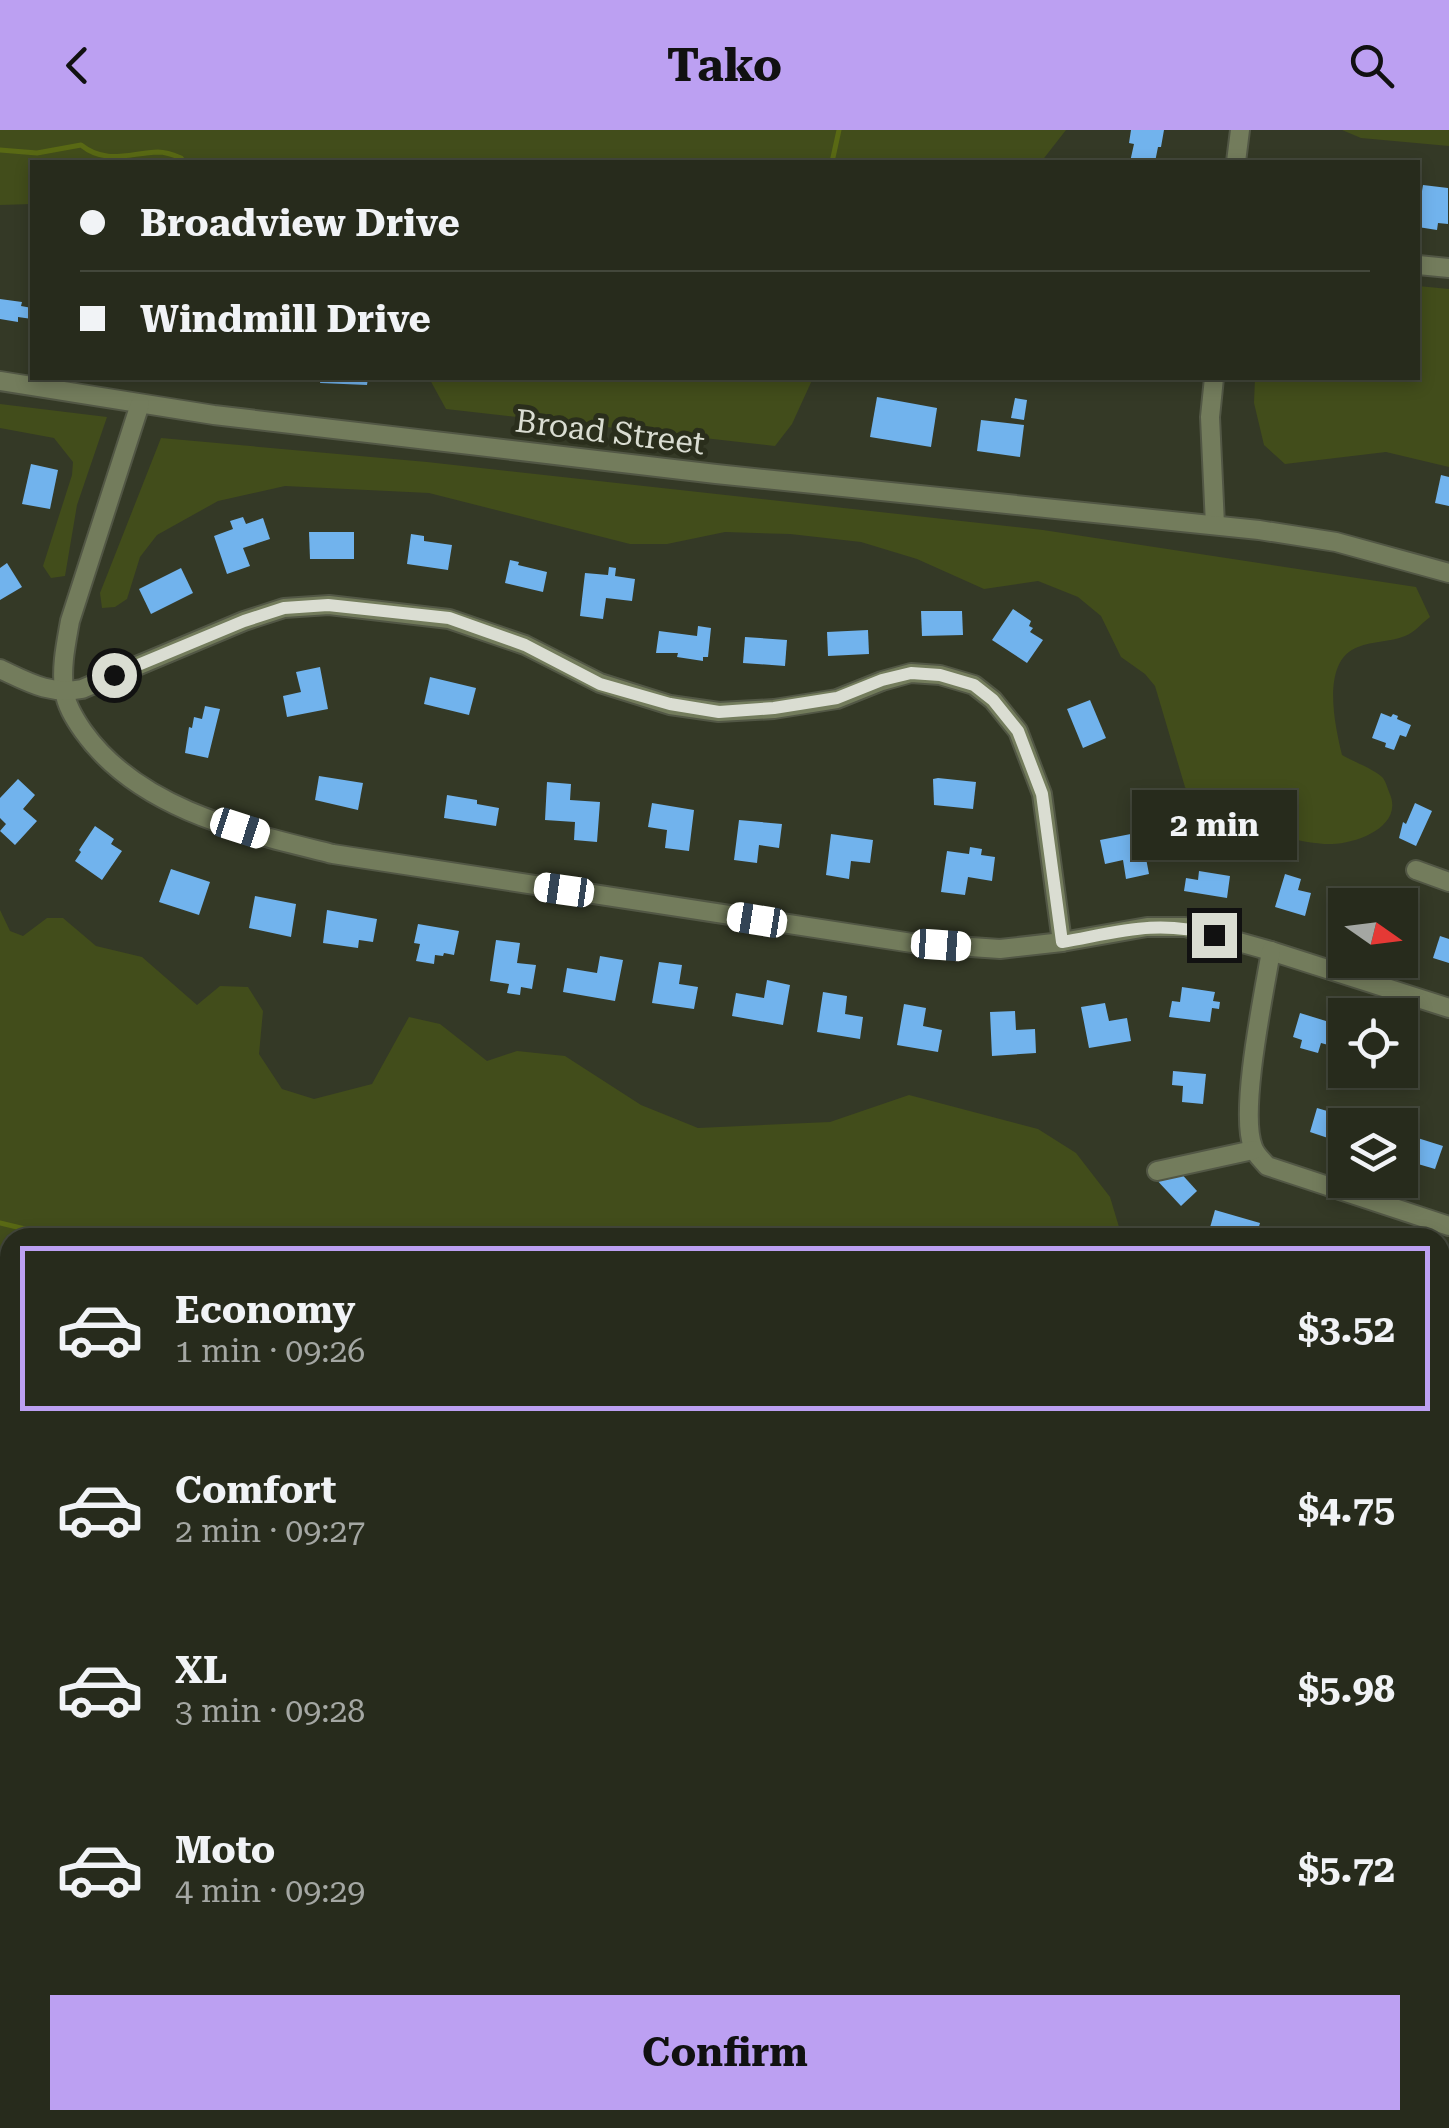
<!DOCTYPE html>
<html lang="en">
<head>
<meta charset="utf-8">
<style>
  body { margin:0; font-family:"Roboto Serif",serif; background:#333729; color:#f1f3f6; height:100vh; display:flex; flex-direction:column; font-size:38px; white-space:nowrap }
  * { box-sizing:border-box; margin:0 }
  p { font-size:32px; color:#a4a7a3 }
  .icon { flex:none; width:55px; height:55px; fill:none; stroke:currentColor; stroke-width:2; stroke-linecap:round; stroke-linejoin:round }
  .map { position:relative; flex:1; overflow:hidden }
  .drawer { position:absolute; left:0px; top:1098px; width:1450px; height:902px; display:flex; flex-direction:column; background:#272b1c; border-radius:30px 30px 0 0; box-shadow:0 5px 15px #0003,0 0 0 2px #43473b }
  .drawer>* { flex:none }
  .top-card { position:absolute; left:30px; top:30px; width:1390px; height:220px; border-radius:0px; box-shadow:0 5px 15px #0003,0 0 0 2px #43473b; display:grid; align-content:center; height:220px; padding:0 50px; background:#272b1c }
  .needle { width:65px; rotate:104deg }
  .buttons { position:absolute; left:1328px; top:758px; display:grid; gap:20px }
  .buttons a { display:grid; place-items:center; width:90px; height:90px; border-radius:0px; background:#272b1c; box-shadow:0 5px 15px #0003,0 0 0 2px #43473b; font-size:50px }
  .end { position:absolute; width:45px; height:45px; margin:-22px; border:12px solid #daddd2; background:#111; box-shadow:0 0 0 5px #111 }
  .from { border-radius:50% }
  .bubble { position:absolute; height:70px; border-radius:0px; background:#272b1c; box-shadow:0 5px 15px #0003,0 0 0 2px #43473b; font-size:32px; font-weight:700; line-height:70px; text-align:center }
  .car { position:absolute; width:30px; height:60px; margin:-30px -15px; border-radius:12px; box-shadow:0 0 8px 2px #0007; background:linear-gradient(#fff 24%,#345 0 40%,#fff 0 76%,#345 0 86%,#fff 0) }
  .top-card b { display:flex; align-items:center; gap:35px; height:95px; font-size:38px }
  .top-card b+b { border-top:2px solid #43473b }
  .top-card i { width:25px; height:25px; background:#f1f3f6 }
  ul { padding:18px 0 0; list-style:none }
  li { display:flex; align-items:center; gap:30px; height:165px; margin:0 20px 15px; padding:0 30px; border:5px solid transparent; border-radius:0px }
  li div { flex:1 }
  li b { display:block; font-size:38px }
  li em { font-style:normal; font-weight:700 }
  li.selected { border-color:#bca0f2 }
  li>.icon { width:90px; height:90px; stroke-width:1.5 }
  .action { display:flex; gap:20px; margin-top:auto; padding:20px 50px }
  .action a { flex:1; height:115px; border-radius:0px; background:#bca0f2; color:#111; font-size:40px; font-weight:700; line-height:115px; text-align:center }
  header { display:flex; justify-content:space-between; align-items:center; height:130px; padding:0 50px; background:#bca0f2; color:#111; font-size:45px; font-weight:700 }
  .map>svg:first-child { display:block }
</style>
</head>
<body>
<header><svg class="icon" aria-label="back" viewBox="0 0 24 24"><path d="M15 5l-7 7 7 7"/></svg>Tako<svg class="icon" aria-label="search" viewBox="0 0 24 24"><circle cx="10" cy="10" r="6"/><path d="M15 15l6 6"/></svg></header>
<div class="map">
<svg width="1449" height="1998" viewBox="0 0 1449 1998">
  <rect width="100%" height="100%" fill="#343926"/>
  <g fill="#424d1b">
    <polygon points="0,0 1066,0 1041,32 32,32 32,74 0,75"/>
    <polygon points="1342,0 1449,0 1449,16 1361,8"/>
    <polygon points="1418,156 1449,159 1449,337 1386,322 1285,334 1264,315 1254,273 1255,248 1418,248"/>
    <polygon points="429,248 813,248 792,294 775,316 446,279"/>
    <polygon points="0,274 107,287 77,375 65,446 51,448 43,436 72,345 73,332 54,308 0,298"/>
    <path d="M 161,308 L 427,332 L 1043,400 L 1416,457 L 1430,487 C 1422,493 1414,503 1405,506 C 1390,512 1373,511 1358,517 C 1320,531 1335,596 1342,625 C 1352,631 1376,640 1383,648 C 1386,652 1387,657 1389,662 C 1405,695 1359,713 1332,714 C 1299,715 1219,691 1193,669 C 1191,667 1187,660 1185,657 L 1155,556 L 1145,544 L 1121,527 L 1101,486 L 1078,467 L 1038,451 L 984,459 L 917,429 L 861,412 L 790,404 L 725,402 L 667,414 L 630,414 L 429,363 L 285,356 L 218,371 L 157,405 L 140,427 L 127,469 L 115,477 L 102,478 L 100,463 Z"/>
    <polygon points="0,780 10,801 23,806 47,788 63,788 96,816 142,827 197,875 220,856 248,857 263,881 259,924 282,959 314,969 372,954 409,887 440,894 487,931 517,921 565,926 641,975 698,998 830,992 909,965 1038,999 1076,1023 1110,1067 1122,1107 10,1108 10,1331 0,1332"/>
    <polygon points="1440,1221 1449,1224 1449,1659 1440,1657"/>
    <polygon points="1440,1955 1449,1959 1449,1998 1011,1998 995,1990 1440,1990"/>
  </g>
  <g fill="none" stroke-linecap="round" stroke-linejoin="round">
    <g stroke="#596914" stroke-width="5">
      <path d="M 0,20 L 37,23 L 81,15 C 106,35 129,23 158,22 C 166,22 174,25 181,28 L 184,32"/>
      <polyline points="832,32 839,0"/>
      <polyline points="0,1093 54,1106 73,1104 76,1108"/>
      <polyline points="1440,1534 1449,1535"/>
    </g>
  </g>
  <g fill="#71b3ed">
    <polygon points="1131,0 1164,0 1161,17 1158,17 1155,32 1130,32 1134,14 1129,13"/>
    <polygon points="1423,55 1448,58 1448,94 1438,93 1437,100 1418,97 1419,67 1421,67"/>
    <polygon points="0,169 22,172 21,176 32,178 32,189 18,187 18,192 0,189"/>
    <polygon points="321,248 368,248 367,255 320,253"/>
    <polygon points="877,267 937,278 931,317 870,307"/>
    <polygon points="1015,268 1027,270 1024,290 1011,288"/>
    <polygon points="981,290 1024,295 1020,327 977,321"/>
    <polygon points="31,334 58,340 50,379 22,374"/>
    <polygon points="1441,345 1449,347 1449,376 1435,373"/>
    <polygon points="243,387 246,394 263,388 270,409 243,418 250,436 227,444 214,406 233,399 230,391"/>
    <polygon points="309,402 354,402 354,429 310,429"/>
    <polygon points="411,404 424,406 424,411 452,415 448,440 407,434"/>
    <polygon points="510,430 519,432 518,435 547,442 543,462 505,453"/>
    <polygon points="7,433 22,457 0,470 0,438"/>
    <polygon points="609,437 616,438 615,446 635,449 632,471 606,468 603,489 580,486 585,443 608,445"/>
    <polygon points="181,438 193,463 151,484 139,459"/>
    <polygon points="1013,479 1031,491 1029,496 1033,498 1030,502 1043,510 1027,533 992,510"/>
    <polygon points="921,481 962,481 963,505 922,506"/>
    <polygon points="698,496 711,498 708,527 703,527 703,531 677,527 678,523 656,523 659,501 697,506"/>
    <polygon points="868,500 869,524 828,526 827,502"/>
    <polygon points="745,507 787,510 785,536 743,533"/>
    <polygon points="320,537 328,579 287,587 283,566 301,562 296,542"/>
    <polygon points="430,547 476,558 469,585 424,574"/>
    <polygon points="1090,570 1106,608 1083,618 1067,579"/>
    <polygon points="205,576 220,579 208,628 185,623 189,597 192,598 194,587 202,589"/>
    <polygon points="1381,583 1391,587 1393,584 1398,586 1397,589 1411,595 1406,607 1400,605 1394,620 1385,617 1386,613 1372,608"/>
    <polygon points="319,646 363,653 358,680 315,670"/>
    <polygon points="938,648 976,652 973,679 934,675 933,649"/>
    <polygon points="18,649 35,665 23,679 37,691 15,715 0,701 6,694 0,688 0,668"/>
    <polygon points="547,652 571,654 570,670 600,672 597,712 574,710 575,692 545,690"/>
    <polygon points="447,665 477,670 477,674 499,678 496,696 444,688"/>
    <polygon points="652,673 694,680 689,721 665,718 667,700 648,697"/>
    <polygon points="1415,673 1432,681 1416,716 1399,708 1403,692 1406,694"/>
    <polygon points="739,690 782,694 779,718 759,715 757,733 734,730"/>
    <polygon points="95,696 114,709 111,714 122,721 102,750 75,731 81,722 79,720"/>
    <polygon points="1141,702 1149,744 1126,749 1123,730 1105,734 1100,710"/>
    <polygon points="831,704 873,710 870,733 851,731 849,749 826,745"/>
    <polygon points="970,717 982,719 981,725 995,727 992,751 968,747 965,765 941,762 947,721 969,724"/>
    <polygon points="171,739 210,752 199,785 159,772"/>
    <polygon points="1199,741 1230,746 1227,768 1184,761 1186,748 1198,750"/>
    <polygon points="1285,744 1301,749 1298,760 1311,763 1305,786 1275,777"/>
    <polygon points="255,766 296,774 291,807 249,798"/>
    <polygon points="327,780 377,789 373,812 359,810 358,818 323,813"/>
    <polygon points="418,794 459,801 454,825 444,823 443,826 435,825 434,834 416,831 420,814 414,813"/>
    <polygon points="1440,806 1449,809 1449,833 1433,828"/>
    <polygon points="496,810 520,813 517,833 536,835 532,859 521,857 520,865 507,863 509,854 490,851"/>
    <polygon points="600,826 623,830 615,871 563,862 567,838 597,843"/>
    <polygon points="659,832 682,835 679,854 698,857 694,879 652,873"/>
    <polygon points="767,850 790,855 783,895 732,886 736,863 764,868"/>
    <polygon points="1182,857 1215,862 1213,871 1220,872 1219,879 1212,878 1210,892 1169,887 1172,871 1180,872"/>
    <polygon points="823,862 847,866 845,884 863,887 860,909 817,902"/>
    <polygon points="1105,873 1109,891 1127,888 1131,911 1089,918 1081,877"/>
    <polygon points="904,874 926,878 923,896 942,900 938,922 897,915"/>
    <polygon points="1015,881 1016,900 1035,899 1036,923 992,926 990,882"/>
    <polygon points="1300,883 1339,895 1332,916 1321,913 1318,923 1300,918 1302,910 1293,907"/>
    <polygon points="1400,915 1419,921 1412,943 1400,939"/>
    <polygon points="1173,941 1206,944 1203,974 1182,972 1183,956 1172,955"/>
    <polygon points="1317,978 1351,988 1349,995 1345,995 1343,1013 1310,1002"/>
    <polygon points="1408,1005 1443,1016 1435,1039 1401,1029"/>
    <polygon points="1168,1029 1197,1061 1181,1076 1153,1046 1153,1042"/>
    <polygon points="1215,1080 1260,1093 1256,1108 1207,1108"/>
    <polygon points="5,1675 10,1720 0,1721 0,1676"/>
    <polygon points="1440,1741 1449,1742 1449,1771 1440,1770"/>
    <polygon points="1440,1885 1449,1888 1449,1916 1440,1913"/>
    <polygon points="224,1990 263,1990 262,1998 223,1998"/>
    <polygon points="295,1990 334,1990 335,1998 295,1998"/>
    <polygon points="715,1990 761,1990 757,1998 731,1998"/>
    <polygon points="798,1990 830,1990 832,1992 827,1998 791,1998"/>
    <polygon points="873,1990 914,1990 912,1998 888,1998 872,1994"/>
  </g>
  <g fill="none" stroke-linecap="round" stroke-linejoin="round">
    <g stroke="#525745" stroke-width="22">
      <g id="minor">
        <polyline points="1236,32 1240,0"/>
        <polyline points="1418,135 1449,138"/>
        <polyline points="1214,248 1210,287 1215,395"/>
        <polyline points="0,251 214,285 716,344 1259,400 1336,412 1449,443"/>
        <path d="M 140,274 L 70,491 C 66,514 61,536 64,560 C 66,575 74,588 83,601 C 139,680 244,702 333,724 L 912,813 L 1000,819 L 1062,812 L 1147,797 L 1185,797 L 1271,821 L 1449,878"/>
        <path d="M 0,539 C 28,552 49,565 82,559 L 244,491 L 284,478 L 329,475 L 449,489 L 525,515 L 600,553 L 670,575 L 719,582 L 774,579 L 837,569 L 882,551 L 911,543 L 940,545 L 974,555 L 993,570 L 1018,601 L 1042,664 L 1062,812"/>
        <polyline points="1416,740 1449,752"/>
        <path d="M 1271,821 C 1264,863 1239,982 1253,1017 C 1255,1024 1262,1030 1267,1036 L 1449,1096"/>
        <polyline points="1157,1041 1253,1020"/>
        <polyline points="0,1466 10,1464"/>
        <polyline points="1440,1814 1449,1815"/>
        <polyline points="458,1990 459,1998"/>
        <polyline points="186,1998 188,1990"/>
        <path d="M 512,1998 C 548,1987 595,1986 631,1998"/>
      </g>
    </g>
    <use href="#minor" stroke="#737c5c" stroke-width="18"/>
  </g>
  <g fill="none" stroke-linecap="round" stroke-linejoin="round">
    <path stroke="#daddd2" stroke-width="12" d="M 114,545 L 244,491 L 284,478 L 328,475 L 449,488 L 525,515 L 600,554 L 670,574 L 719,582 L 774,578 L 837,568 L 882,550 L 911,543 L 940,545 L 974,555 L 993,570 L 1018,601 L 1042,664 L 1062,812 C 1119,802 1157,789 1214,805"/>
  </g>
  <g text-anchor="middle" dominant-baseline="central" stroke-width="10" stroke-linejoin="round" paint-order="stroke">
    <g font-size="32" fill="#daddd2" stroke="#2a2e1c">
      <text transform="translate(610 302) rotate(7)">Broad Street</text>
    </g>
  </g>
</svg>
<div class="buttons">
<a><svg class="needle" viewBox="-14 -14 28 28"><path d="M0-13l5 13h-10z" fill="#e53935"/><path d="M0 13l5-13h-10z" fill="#a4a7a3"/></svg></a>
<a><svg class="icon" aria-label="locate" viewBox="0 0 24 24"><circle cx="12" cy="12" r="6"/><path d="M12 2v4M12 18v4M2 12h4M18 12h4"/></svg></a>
<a><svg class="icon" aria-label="layers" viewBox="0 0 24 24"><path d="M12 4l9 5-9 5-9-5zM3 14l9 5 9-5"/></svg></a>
</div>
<i class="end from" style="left:114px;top:545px"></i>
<i class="end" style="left:1214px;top:805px"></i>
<div class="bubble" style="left:1132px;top:660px;width:165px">2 min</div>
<i class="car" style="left:240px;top:698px;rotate:108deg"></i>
<i class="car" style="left:564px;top:760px;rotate:278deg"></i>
<i class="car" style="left:757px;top:790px;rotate:279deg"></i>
<i class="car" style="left:941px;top:815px;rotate:94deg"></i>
<div class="top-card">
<b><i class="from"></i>Broadview Drive</b>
<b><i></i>Windmill Drive</b>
</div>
<section class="drawer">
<ul>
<li class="selected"><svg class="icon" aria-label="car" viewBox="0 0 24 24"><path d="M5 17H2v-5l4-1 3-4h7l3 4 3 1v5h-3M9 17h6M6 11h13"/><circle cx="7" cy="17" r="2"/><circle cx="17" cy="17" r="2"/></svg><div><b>Economy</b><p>1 min · 09:26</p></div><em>$3.52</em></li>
<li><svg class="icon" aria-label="car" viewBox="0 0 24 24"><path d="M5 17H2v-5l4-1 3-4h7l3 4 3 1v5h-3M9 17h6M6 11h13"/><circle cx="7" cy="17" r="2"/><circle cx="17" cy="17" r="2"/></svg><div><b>Comfort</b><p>2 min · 09:27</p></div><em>$4.75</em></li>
<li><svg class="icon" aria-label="car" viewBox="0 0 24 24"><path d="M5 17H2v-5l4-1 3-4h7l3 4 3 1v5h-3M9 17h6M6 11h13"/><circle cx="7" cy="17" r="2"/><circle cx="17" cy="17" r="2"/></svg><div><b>XL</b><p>3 min · 09:28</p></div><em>$5.98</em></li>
<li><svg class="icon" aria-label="car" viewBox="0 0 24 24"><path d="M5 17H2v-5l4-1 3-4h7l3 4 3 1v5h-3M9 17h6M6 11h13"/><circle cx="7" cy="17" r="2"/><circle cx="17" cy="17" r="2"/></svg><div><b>Moto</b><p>4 min · 09:29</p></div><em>$5.72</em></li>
</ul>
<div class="action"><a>Confirm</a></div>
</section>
</div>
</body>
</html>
